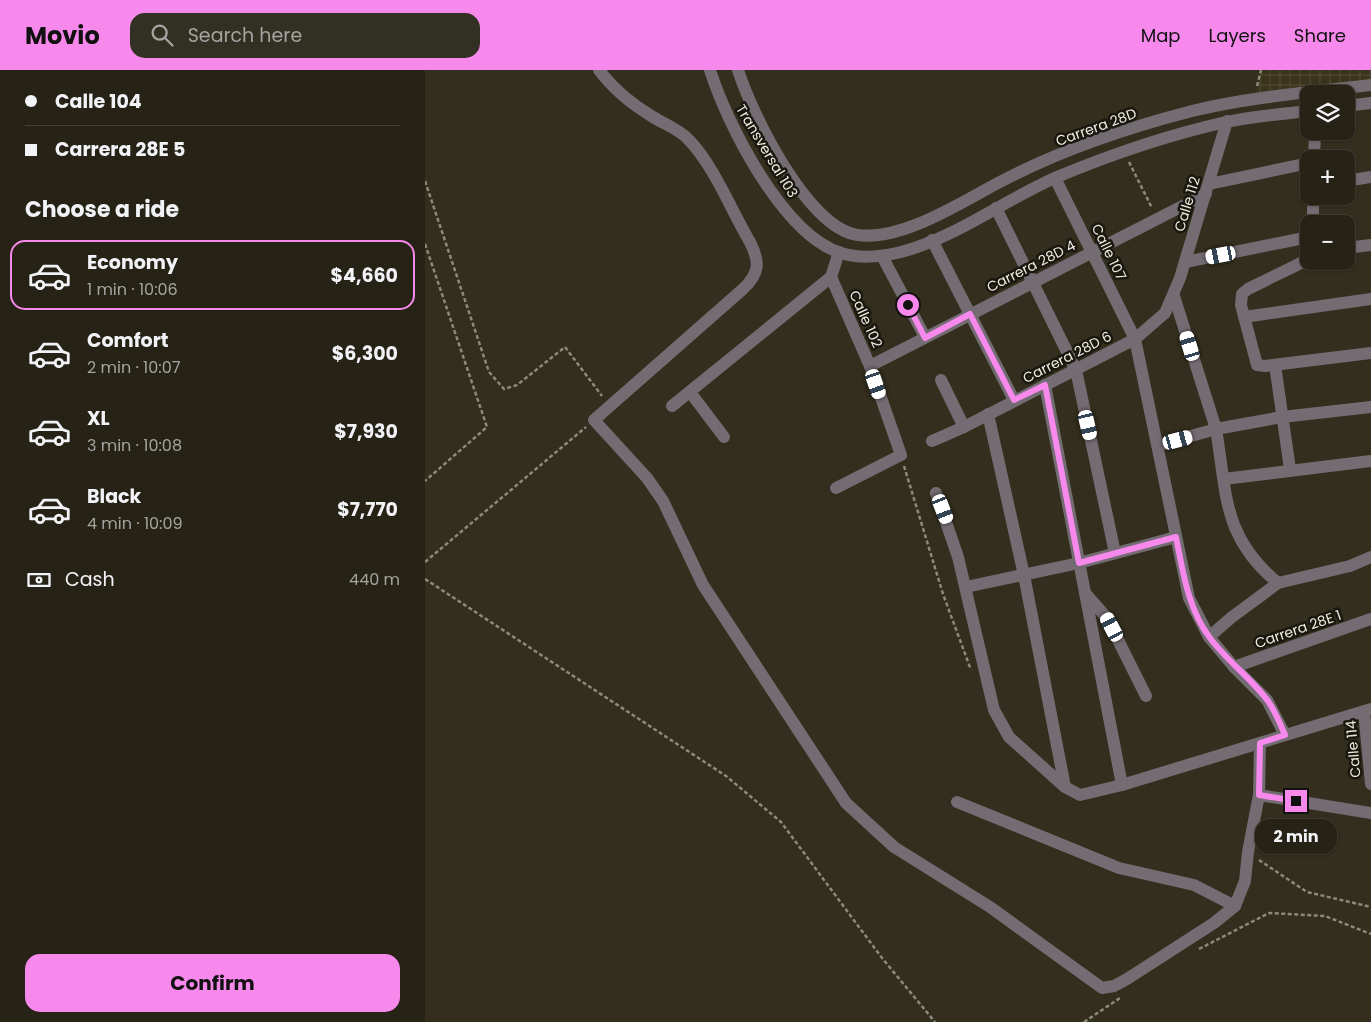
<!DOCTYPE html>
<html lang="en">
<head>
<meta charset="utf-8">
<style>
  body { margin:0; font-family:Poppins,sans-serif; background:#322f23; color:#f1f3f6; height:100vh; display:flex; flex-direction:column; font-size:19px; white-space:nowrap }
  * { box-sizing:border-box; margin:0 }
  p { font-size:16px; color:#a4a4a1 }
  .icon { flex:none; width:28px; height:28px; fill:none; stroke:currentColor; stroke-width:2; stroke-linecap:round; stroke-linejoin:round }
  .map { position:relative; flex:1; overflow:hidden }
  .panel { display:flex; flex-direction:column; background:#262216; width:425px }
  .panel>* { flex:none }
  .hud { display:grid; align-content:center; height:110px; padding:0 25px; background:#262216 }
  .buttons { position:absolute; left:875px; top:15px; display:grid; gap:10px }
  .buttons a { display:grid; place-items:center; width:55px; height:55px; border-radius:10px; background:#262216; box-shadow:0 1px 4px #0004,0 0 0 1px #423f35; font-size:25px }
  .end { position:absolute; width:22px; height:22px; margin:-11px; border:6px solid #f788ec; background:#111; box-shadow:0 0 0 2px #111 }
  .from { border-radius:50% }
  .bubble { position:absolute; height:35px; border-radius:15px; background:#262216; box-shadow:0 1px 4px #0004,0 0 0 1px #423f35; font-size:16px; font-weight:700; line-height:35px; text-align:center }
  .car { position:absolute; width:15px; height:30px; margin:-15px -8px; border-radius:6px; box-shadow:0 0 4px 1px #0007; background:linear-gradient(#fff 24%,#345 0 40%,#fff 0 76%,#345 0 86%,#fff 0) }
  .hud b { display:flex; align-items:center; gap:18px; height:48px; font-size:19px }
  .hud b+b { border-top:1px solid #423f35 }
  .hud i { width:12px; height:12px; background:#f1f3f6 }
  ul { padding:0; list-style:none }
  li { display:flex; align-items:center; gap:15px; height:70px; margin:0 10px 8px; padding:0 15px; border:2px solid transparent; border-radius:15px }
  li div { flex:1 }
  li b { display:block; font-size:19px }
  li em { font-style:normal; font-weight:700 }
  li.current { border-color:#f788ec }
  li>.icon { width:45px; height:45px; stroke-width:1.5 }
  h2 { padding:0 25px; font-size:22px; line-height:60px }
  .pay { display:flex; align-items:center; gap:12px; height:55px; padding:0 25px; font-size:19px }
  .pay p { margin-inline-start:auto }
  .cta { display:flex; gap:10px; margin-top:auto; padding:10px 25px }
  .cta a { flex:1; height:58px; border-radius:15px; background:#f788ec; color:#111; font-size:20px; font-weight:700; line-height:58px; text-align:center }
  header { display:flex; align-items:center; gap:30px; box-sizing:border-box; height:70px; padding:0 25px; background:#f788ec; color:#111 }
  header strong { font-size:24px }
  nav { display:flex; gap:28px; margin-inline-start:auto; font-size:18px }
  .search { width:350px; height:45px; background:#322f23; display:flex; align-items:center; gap:12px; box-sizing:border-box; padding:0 18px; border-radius:15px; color:#a4a4a1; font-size:19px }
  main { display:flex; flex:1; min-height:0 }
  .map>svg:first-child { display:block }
</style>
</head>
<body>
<header>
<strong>Movio</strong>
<div class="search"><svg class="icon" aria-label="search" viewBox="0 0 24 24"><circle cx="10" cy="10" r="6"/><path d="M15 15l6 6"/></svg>Search here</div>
<nav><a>Map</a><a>Layers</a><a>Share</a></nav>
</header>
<main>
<section class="panel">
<div class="hud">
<b><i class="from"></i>Calle 104</b>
<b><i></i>Carrera 28E 5</b>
</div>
<h2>Choose a ride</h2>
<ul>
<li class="current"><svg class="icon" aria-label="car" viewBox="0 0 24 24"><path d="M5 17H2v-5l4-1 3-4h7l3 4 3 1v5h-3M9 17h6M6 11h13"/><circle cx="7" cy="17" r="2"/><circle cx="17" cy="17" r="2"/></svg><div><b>Economy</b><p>1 min · 10:06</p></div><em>$4,660</em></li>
<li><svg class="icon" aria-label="car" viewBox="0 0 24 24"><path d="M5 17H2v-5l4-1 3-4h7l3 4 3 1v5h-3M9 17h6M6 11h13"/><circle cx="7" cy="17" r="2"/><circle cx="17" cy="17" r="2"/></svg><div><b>Comfort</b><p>2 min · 10:07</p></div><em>$6,300</em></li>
<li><svg class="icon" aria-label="car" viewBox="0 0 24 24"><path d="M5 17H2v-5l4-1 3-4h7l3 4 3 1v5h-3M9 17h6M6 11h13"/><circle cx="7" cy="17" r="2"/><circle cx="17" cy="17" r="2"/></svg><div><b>XL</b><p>3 min · 10:08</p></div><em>$7,930</em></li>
<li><svg class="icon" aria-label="car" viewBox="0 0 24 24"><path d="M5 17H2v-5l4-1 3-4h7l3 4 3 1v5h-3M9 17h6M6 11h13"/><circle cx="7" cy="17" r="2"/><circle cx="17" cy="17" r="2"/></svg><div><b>Black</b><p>4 min · 10:09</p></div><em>$7,770</em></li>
</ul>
<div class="pay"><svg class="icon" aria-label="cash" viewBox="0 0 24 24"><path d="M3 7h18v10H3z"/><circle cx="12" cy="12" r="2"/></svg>Cash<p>440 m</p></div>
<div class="cta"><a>Confirm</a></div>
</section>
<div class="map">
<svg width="946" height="952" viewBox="0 0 946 952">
  <defs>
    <pattern id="industrial-grid" width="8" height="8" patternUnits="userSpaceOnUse" patternTransform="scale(1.25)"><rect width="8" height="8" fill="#3b341c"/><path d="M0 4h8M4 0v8" fill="none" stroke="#4e4832"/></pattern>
  </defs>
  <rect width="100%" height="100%" fill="#332e1d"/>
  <polygon fill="url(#industrial-grid)" points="836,0 946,0 946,15 829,30"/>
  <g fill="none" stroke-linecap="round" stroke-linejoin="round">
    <g stroke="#8d897b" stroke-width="2.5" stroke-dasharray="4 2.5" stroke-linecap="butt">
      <polyline points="832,16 836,0"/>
      <polyline points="704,92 727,138"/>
      <polyline points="0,111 64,302 79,319 92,315 140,277 177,326"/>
      <polyline points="0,174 62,357 0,411"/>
      <polyline points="479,396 518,524 546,600"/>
      <polyline points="0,492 161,357"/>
      <polyline points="0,509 301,706 356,752 457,888 510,952"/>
      <polyline points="834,790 882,822 946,837"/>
      <polyline points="774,879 844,843 900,846 946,864"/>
      <polyline points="659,952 695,928"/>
    </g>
    <g stroke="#736c72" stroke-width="12">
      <path d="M 174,0 C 189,20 206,34 228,47 C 241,55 254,59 264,70 C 289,96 306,140 325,172 C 335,192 335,203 318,219 L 169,350 L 222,408 L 238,431 L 278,515 L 421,733 L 469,777 L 565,837 L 677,918 L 689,916 L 702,909 L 789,853 L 810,836"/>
      <polyline points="889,89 890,61"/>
      <polyline points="630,108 710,269 764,528 784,567 809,597 842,630 860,665"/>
      <polyline points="921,111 946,107"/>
      <polyline points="784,114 884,93"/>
      <polyline points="571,138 651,300 690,483"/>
      <polyline points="888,154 888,126"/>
      <polyline points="507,170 589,330"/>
      <polyline points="921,178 946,175"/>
      <polyline points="457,186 500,267"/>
      <polyline points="884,189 823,219 817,224 816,235 832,295 840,296 946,283"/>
      <polyline points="760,192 884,167"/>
      <polyline points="819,247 946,229"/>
      <polyline points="850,295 865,399"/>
      <polyline points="445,296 781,124"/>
      <polyline points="516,310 539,357"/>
      <polyline points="620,315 697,715"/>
      <polyline points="265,322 299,367"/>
      <polyline points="247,336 406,207"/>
      <polyline points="563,344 599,505 640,717"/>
      <polyline points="507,371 539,357 710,269 740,243 755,208 802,51"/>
      <polyline points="734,375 791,359 749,226"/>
      <polyline points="799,409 946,391"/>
      <polyline points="411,418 476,385 445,296 406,207 414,182"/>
      <polyline points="511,423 533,487 569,640 584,667 640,717 655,725 697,715 946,639"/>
      <path d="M 853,513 C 797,467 802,424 791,359 L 857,347 L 946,337"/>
      <polyline points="541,517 654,493 751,467"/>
      <polyline points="660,523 682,548 721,626"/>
      <polyline points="784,567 807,547 853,513 925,496 946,487"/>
      <polyline points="809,597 946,549"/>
      <polyline points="939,642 946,714"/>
      <polyline points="834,725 946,743"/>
      <polyline points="532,732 694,798 769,815 810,836 820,811 823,782 834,725 835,673"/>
    </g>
    <g stroke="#736c72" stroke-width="12">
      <path d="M 285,0 C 302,54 358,165 416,183 C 435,189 456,187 476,182 C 530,168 581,129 632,107 C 687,84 743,65 801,52 C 828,46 857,44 884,41"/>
      <path d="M 313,0 C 327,44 383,159 433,165 C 477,171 535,133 573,113 C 633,81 701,58 767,41 C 825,27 887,22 946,15"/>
      <polyline points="921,36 946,33"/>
    </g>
  </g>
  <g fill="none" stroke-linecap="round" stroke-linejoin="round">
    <path stroke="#f788ec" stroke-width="6" d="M 483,235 L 500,268 L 545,244 L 589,330 L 620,315 L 654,493 L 751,467 C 758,502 763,539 785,568 C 802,591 826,608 843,631 C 850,641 855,653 860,665 L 835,673 L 834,725 L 871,731"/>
  </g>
  <g text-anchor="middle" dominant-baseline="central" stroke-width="5" stroke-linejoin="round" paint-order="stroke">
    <g font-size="14" fill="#edeadf" stroke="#19170f">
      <text transform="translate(671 57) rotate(-20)">Carrera 28D</text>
      <text transform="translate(342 81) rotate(59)">Transversal 103</text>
      <text transform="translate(762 134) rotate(-73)">Calle 112</text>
      <text transform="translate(684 182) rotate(64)">Calle 107</text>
      <text transform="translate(606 196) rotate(-27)">Carrera 28D 4</text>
      <text transform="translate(441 249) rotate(66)">Calle 102</text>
      <text transform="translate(642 287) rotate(-27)">Carrera 28D 6</text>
      <text transform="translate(873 559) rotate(-19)">Carrera 28E 1</text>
      <text transform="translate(928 679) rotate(-95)">Calle 114</text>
    </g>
  </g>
</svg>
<div class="buttons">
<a><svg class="icon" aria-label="layers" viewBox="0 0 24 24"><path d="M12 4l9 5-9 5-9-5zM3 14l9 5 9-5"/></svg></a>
<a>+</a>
<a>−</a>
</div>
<i class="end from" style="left:483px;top:235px"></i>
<i class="end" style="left:871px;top:731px"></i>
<div class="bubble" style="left:830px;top:749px;width:82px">2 min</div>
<i class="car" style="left:796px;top:185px;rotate:259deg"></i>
<i class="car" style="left:765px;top:276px;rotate:343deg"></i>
<i class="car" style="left:451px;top:314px;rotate:161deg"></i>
<i class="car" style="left:663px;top:355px;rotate:167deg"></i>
<i class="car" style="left:753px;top:370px;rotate:75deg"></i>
<i class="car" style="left:518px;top:439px;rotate:159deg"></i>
<i class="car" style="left:687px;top:557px;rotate:332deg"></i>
</div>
</main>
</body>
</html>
